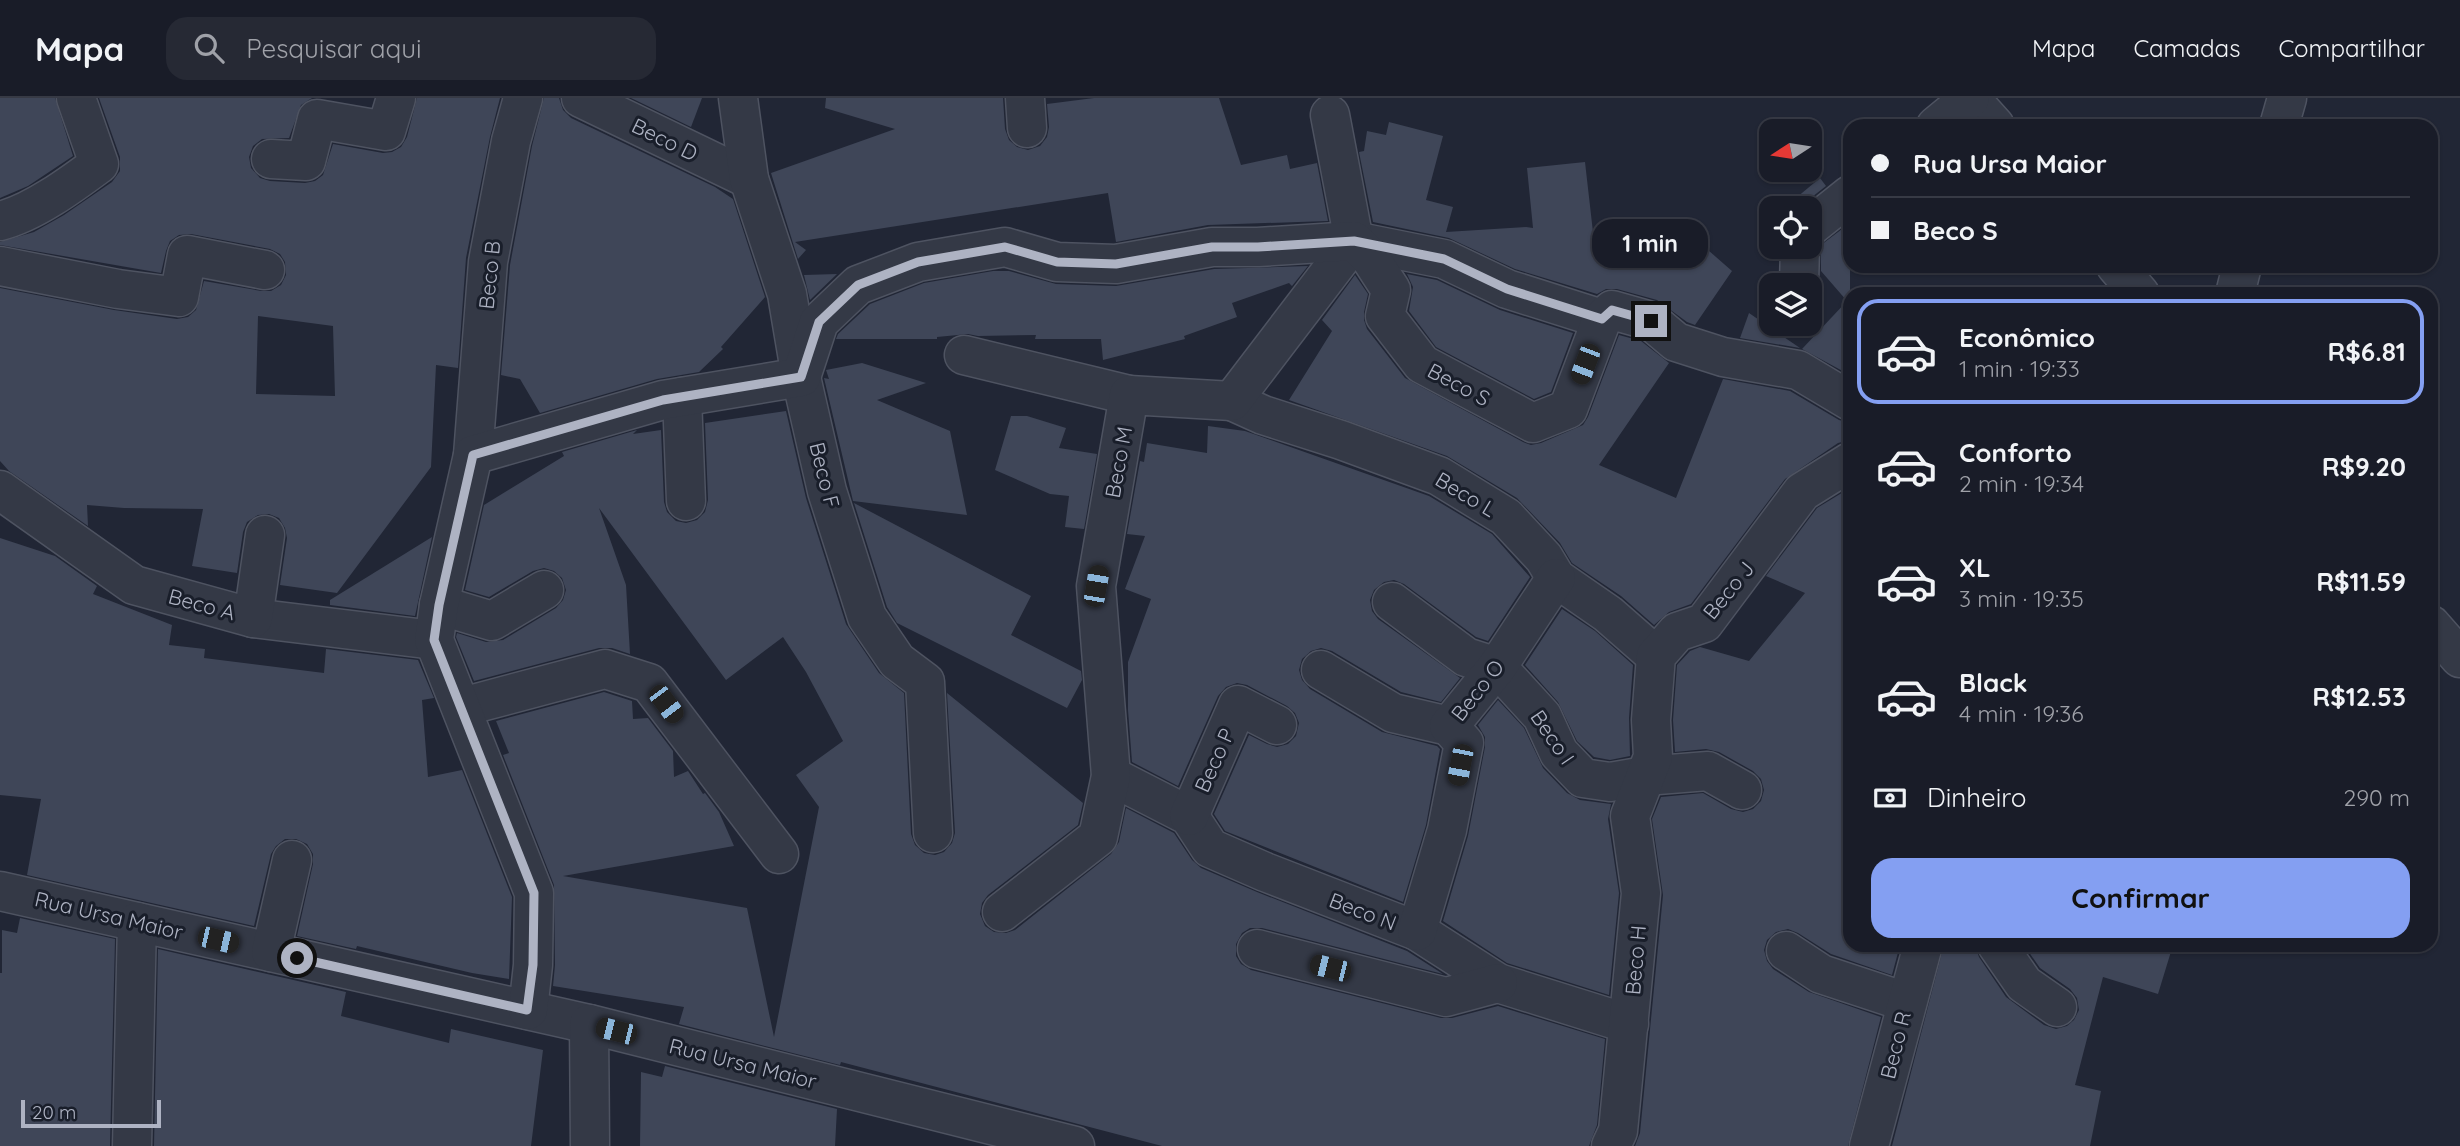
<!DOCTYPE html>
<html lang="pt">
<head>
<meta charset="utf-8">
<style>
  body { margin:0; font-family:Quicksand,sans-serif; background:#262934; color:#f1f3f6; height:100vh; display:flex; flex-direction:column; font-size:26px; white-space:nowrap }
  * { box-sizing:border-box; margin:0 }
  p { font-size:23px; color:#9fa1a8 }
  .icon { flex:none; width:38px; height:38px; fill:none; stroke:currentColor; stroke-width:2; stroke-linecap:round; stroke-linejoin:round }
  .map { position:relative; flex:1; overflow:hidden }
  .drawer { position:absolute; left:1843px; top:189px; width:595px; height:665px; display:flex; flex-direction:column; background:#191c28; border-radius:21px; box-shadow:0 2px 5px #0004,0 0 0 2px #373a45 }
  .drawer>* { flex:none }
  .top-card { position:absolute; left:1843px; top:21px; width:595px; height:154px; border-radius:21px; box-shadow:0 2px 5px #0004,0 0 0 2px #373a45; display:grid; align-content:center; height:154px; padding:0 28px; background:#191c28 }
  .needle { width:46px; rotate:258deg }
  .controls { position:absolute; left:1759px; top:21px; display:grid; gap:14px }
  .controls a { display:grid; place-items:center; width:63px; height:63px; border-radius:14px; background:#191c28; box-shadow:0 2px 5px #0004,0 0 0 2px #373a45; font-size:35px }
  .scale { position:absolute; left:21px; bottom:18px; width:140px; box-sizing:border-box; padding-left:7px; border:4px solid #aeb3c3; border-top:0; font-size:19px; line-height:24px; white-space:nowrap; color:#aeb3c3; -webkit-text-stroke:5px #191e2a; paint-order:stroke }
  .end { position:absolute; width:32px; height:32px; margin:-16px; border:9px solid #aeb3c3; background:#111; box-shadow:0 0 0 4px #111 }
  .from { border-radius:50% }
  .bubble { position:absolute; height:49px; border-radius:21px; background:#191c28; box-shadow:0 2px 5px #0004,0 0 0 2px #373a45; font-size:23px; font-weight:800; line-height:49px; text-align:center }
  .car { position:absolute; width:21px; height:42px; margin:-21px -10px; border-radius:9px; box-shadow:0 0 5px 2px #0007; background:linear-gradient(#222 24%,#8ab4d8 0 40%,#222 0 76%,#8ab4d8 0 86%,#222 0) }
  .top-card b { display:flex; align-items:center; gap:24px; height:66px; font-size:26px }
  .top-card b+b { border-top:2px solid #373a45 }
  .top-card i { width:18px; height:18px; background:#f1f3f6 }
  ul { padding:12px 0 0; list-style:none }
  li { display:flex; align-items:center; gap:21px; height:105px; margin:0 14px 10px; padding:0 14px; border:4px solid transparent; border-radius:21px }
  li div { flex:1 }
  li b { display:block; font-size:26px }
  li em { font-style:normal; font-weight:800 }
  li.current { border-color:#849ff2 }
  li>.icon { width:63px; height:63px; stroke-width:1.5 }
  .pay { display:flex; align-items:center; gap:18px; height:77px; padding:0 28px; font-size:26px }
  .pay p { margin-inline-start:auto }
  .primary-button { display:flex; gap:14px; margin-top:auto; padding:14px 28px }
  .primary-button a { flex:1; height:80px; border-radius:21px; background:#849ff2; color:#111; font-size:28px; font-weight:800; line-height:80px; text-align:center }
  header { display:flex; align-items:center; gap:42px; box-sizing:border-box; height:98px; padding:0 35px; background:#191c28; border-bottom:2px solid #373a45 }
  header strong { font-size:33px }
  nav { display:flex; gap:38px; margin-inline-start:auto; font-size:24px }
  .search { width:490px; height:63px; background:#262934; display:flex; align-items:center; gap:18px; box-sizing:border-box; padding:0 24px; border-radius:21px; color:#9fa1a8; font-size:26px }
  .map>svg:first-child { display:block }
</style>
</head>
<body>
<header>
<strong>Mapa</strong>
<div class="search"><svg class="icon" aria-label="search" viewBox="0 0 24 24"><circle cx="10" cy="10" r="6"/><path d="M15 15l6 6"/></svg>Pesquisar aqui</div>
<nav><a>Mapa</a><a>Camadas</a><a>Compartilhar</a></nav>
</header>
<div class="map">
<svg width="2460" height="1048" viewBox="0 0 2460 1048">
  <rect width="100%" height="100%" fill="#212635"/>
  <g fill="#3f4658" fill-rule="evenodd">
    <polygon points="0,0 55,0 73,58 28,88 0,100"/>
    <path d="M 99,0 L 312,0 L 301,7 L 289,40 L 262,41 L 253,48 L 249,59 L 251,70 L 260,80 L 270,83 L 305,85 L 315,83 L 323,77 L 333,46 L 383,55 L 392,54 L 401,49 L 407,39 L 417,0 L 500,0 L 490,39 L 466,160 L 458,270 L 436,267 L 431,369 L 337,495 L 280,487 L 287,440 L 285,430 L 279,420 L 269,416 L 258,417 L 247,424 L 243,434 L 237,475 L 192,468 L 203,411 L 124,410 L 87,407 L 88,428 L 9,373 L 0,363 L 0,190 L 114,212 L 177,221 L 188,219 L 196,212 L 204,183 L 261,193 L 271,193 L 281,187 L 286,177 L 285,164 L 280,156 L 270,151 L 191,136 L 179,137 L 170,143 L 166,153 L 161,175 L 0,147 L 0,144 L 34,134 L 64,117 L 112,84 L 120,73 L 120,59 ZM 258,218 L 333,228 L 335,298 L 256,296 Z"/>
    <polygon points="544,0 559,0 563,12 571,20 715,89 733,101 765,199 721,249 723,251 699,274 657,281 540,315 520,281 501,277 510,167 532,48"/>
    <polygon points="631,0 702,0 691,29"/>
    <polygon points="826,0 1003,0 1005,31 1009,42 1017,49 1028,52 1040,48 1047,39 1049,29 1047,6 1094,0 1219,0 1241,67 1287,57 1290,71 1317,65 1328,123 1208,127 1116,144 1108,95 795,144 806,152 798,161 771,75 895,31 825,10"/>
    <polygon points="1389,24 1443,38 1426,102 1453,109 1446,134 1526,129 1533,130 1527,70 1585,64 1594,143 1670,147 1684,131 1732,173 1695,227 1687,224 1657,202 1617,191 1606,191 1597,196 1515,171 1449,140 1373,124 1359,54 1364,53 1367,33 1386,37"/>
    <polygon points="1820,80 1826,88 1798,110 1784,110"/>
    <polygon points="1850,125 1850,277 1802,251 1847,203 1821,173 1821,147"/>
    <polygon points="1308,168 1292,188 1289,185 1232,205 1237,219 1184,238 1185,241 1103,262 1101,241 1035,241 1036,237 978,238 968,236 937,239 937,241 836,241 838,236 870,206 924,185 993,173 1009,173 1056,186 1116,188 1214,171"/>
    <polygon points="837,176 810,202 804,177"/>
    <polygon points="1407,176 1437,182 1500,212 1573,235 1551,294 1534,301 1436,249 1409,213 1413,189"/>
    <polygon points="1355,177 1368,196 1364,214 1364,222 1367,231 1405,280 1523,344 1531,347 1541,345 1583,327 1588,319 1619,237 1641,243 1669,265 1599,367 1676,400 1723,281 1790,293 1839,322 1850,325 1850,342 1838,345 1785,381 1691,506 1669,514 1654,527 1621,498 1572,465 1560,445 1517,400 1447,358 1289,302 1332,233 1322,222"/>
    <polygon points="1749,215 1800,250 1740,240"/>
    <polygon points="862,265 926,285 877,302 950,333 967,417 853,403 824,280 829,281 826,272"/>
    <polygon points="786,313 806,400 846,526 879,575 904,595 911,736 915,747 924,755 935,757 944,754 952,745 955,735 947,595 1083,705 1078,727 988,797 982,805 980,816 985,828 994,834 1006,835 1015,832 1111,756 1119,744 1126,710 1174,735 1192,762 1201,770 1257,794 1407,853 1443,876 1262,830 1250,830 1242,835 1236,846 1236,858 1241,866 1251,872 1441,920 1452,920 1498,908 1605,941 1597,1027 1589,1048 1162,1048 841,964 840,967 679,926 684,909 553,888 555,867 554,787 503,657 509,655 496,623 604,594 632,603 633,621 648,620 673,653 674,679 688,673 703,696 705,695 719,714 734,748 563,778 747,810 774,939 819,709 796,677 843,643 806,574 783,539 726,582 599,410 626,487 630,556 612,550 599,550 474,583 456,539 457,535 486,544 503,542 556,510 563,502 566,492 562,480 554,473 544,470 533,473 489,499 465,492 484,407 564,358 562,354 637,332 633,336 661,332 664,404 667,414 676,423 686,425 697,422 705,414 708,402 705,325"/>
    <polygon points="1011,318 1027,318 1066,330 1059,350 1097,356 1084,431 1065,429 1069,398 1050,396 995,372"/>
    <polygon points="1208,328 1245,333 1429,398 1492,436 1530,479 1488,543 1476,539 1404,486 1394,482 1384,484 1374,492 1370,502 1372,513 1378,521 1460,580 1441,604 1401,594 1332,553 1321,550 1311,553 1302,561 1299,572 1302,582 1310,591 1382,634 1437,648 1440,651 1426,727 1403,804 1225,733 1214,716 1249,637 1267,646 1277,649 1288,646 1296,638 1299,625 1295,615 1287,608 1247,587 1237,585 1226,589 1218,598 1178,688 1132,664 1128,612 1128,564 1151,501 1125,491 1145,438 1127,436 1140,363 1144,364 1147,345 1207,355"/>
    <polygon points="1850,390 1850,847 1900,847 1892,877 1831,856 1798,835 1788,831 1776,834 1767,842 1764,852 1767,863 1773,871 1809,894 1881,919 1848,1048 1635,1048 1640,1035 1663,797 1652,721 1661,699 1703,695 1731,711 1743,714 1753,711 1761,703 1764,692 1761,681 1753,673 1719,654 1706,651 1675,654 1673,622 1677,567 1690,553 1700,549 1749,563 1805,495 1766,478 1817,410"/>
    <polygon points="854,405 1031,498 1011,537 1081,573 1082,582 1067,610 897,525 887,509"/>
    <polygon points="432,439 415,518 330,507 330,502"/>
    <polygon points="0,440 55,458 97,488 93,496 172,527 169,547 205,551 204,560 324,575 326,551 418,562 434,600 422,602 428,679 462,672 512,799 509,881 472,875 357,848 356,851 297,838 313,766 313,756 307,746 296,741 285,741 276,748 271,756 254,828 27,777 41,701 0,697"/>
    <polygon points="1562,511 1595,533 1633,567 1629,620 1630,658 1610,662 1594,659 1577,643 1558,604 1525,567"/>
    <polygon points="1498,602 1524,630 1543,670 1567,695 1580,702 1611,706 1608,721 1619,795 1609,897 1507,865 1443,823 1468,738 1485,649 1485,639 1478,627"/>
    <polygon points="20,820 115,841 110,1048 0,1048 0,875 2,875 2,832 17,835"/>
    <polygon points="1944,847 1975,847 1979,859 2006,899 2044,927 2056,931 2067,928 2074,922 2079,912 2077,900 2070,891 2040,870 2024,847 2173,847 2158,896 2103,879 2075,987 2101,993 2090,1048 1892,1048"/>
    <polygon points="158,851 346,894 341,918 449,945 451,931 543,952 531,1048 154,1048"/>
    <polygon points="665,968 837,1011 835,1048 640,1048 641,974 662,979"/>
  </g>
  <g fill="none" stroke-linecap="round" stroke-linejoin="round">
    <g stroke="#4e5361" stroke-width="41">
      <g id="minor">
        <polyline points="581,0 749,81"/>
        <polyline points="738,0 749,81 787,196 801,279 827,393 867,519 897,563 925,584 933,735"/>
        <polyline points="1025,0 1027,30"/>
        <polyline points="1970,0 1995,28"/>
        <polyline points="1936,28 1970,0"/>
        <polyline points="2279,28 2287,0"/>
        <polyline points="271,61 306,63 317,21 386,33 396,0"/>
        <path d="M 0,123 C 33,115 72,86 99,66 L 76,0"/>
        <polyline points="1810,129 1850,97"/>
        <polyline points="1354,143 1444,161 1507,191 1602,221"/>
        <polyline points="0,168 118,191 179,199 187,157 265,172"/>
        <polyline points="2116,168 2140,196"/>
        <polyline points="1799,187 1800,149"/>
        <polyline points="2235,196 2242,168"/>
        <polyline points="964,257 1129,297"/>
        <polyline points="682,299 686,403"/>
        <polyline points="1232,303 1263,317 1341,342 1439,378 1506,419 1544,460 1556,480 1608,516 1656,558"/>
        <polyline points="473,357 488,164 511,43 523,0"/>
        <polyline points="0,392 134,487 253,520 434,542"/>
        <polyline points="1392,504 1466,559 1497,569 1542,618 1559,655 1583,680 1610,684 1645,678 1708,673 1742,692"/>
        <polyline points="439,507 492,523 544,492"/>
        <polyline points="253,520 265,437"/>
        <polyline points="2431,527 2460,560"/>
        <polyline points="1321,572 1393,615 1449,628"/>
        <polyline points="462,609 605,571 649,585 779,756"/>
        <polyline points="1111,678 1189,718 1210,750 1265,774 1417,833 1498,885 1629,926"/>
        <polyline points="1189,718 1238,607 1277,627"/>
        <polyline points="0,793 589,926 1075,1048"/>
        <polyline points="1002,814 1098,739 1111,678 1096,488 1129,297 1232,303 1354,143 1330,17"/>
        <polyline points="1417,833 1447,732 1464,645 1449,628 1497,569 1556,480"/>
        <polyline points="1997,847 2024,886 2057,909"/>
        <polyline points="1257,851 1446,899 1498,885"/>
        <polyline points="1786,853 1821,876 1906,904"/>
        <polyline points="271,854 292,762"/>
        <polyline points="528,912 533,867 534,795 434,542 439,507 473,357 663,302 801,279 819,224 858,187 918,164 1005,149 1057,164 1116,166 1212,149 1258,149 1354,143 1369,158 1391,192 1385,218 1422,266 1533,325 1568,311 1602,221 1612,212 1651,223 1676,244 1723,259 1798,272 1850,303"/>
        <polyline points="589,926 590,1048"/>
        <polyline points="132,1048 137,824"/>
        <polyline points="1611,1048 1618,1033 1641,795 1630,718 1653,659 1651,622 1656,558 1677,534 1704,525 1802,394 1850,364"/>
        <polyline points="1869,1048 1923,847"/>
      </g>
    </g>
    <use href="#minor" stroke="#343946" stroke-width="38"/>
  </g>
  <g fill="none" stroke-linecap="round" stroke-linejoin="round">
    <polyline stroke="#aeb3c3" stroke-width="9" points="297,860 527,912 533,867 534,795 434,542 439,507 473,357 663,302 801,279 819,224 858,187 918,164 1005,149 1057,164 1116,166 1212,149 1258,149 1354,143 1444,161 1507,191 1602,221 1612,212 1651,223"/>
  </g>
  <g text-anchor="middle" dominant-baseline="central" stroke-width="6" stroke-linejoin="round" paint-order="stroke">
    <g font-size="21" fill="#aeb3c3" stroke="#191e2a">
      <text transform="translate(665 41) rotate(26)">Beco D</text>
      <text transform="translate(489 177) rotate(-84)">Beco B</text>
      <text transform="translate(1459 286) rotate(28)">Beco S</text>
      <text transform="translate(1118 364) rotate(-80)">Beco M</text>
      <text transform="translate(825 377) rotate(76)">Beco F</text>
      <text transform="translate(1466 396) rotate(31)">Beco L</text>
      <text transform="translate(1728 492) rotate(-51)">Beco J</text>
      <text transform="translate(202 506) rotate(15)">Beco A</text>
      <text transform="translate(1477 592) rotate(-52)">Beco O</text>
      <text transform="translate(1553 639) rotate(56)">Beco I</text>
      <text transform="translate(1214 662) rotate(-66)">Beco P</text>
      <text transform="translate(1363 813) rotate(21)">Beco N</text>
      <text transform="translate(109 817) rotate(13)">Rua Ursa Maior</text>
      <text transform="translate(1635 862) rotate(-85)">Beco H</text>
      <text transform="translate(1895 947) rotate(-76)">Beco R</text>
      <text transform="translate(743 965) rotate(14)">Rua Ursa Maior</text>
    </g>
  </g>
</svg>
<div class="controls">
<a><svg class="needle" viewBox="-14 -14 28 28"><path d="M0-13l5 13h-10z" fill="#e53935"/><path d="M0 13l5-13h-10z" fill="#9fa1a8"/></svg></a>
<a><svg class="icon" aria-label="locate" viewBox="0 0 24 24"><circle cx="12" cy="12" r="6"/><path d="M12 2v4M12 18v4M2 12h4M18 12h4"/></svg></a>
<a><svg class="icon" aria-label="layers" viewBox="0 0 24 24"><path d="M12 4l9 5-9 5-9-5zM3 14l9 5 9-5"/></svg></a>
</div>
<div class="scale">20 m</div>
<i class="end from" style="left:297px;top:860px"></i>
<i class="end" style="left:1651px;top:223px"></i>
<div class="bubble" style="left:1592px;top:121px;width:116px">1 min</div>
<i class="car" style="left:1585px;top:266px;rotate:201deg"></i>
<i class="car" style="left:1096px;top:488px;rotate:10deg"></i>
<i class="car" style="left:666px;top:606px;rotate:143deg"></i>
<i class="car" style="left:1460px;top:667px;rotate:191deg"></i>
<i class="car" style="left:218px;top:842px;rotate:103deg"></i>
<i class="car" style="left:1330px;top:870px;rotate:284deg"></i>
<i class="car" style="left:616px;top:933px;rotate:284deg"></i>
<div class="top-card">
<b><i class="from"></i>Rua Ursa Maior</b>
<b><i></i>Beco S</b>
</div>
<section class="drawer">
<ul>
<li class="current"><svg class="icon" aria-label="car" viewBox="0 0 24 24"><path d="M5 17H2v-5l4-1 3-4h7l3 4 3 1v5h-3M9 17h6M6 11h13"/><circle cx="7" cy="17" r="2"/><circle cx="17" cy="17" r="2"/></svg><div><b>Econômico</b><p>1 min · 19:33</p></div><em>R$6.81</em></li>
<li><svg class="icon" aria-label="car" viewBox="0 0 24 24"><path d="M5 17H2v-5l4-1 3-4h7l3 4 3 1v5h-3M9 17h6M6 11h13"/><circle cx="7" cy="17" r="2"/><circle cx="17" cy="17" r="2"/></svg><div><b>Conforto</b><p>2 min · 19:34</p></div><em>R$9.20</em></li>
<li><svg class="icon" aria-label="car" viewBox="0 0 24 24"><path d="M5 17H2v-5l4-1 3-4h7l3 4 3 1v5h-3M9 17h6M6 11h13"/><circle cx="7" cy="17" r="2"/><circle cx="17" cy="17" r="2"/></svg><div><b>XL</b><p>3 min · 19:35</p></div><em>R$11.59</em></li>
<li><svg class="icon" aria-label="car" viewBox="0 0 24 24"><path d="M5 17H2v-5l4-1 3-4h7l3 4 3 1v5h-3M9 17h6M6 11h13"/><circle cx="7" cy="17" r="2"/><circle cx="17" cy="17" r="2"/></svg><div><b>Black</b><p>4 min · 19:36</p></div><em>R$12.53</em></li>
</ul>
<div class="pay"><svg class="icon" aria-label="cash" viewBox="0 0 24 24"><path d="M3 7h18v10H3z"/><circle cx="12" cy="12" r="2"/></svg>Dinheiro<p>290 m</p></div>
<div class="primary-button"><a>Confirmar</a></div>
</section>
</div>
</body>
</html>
